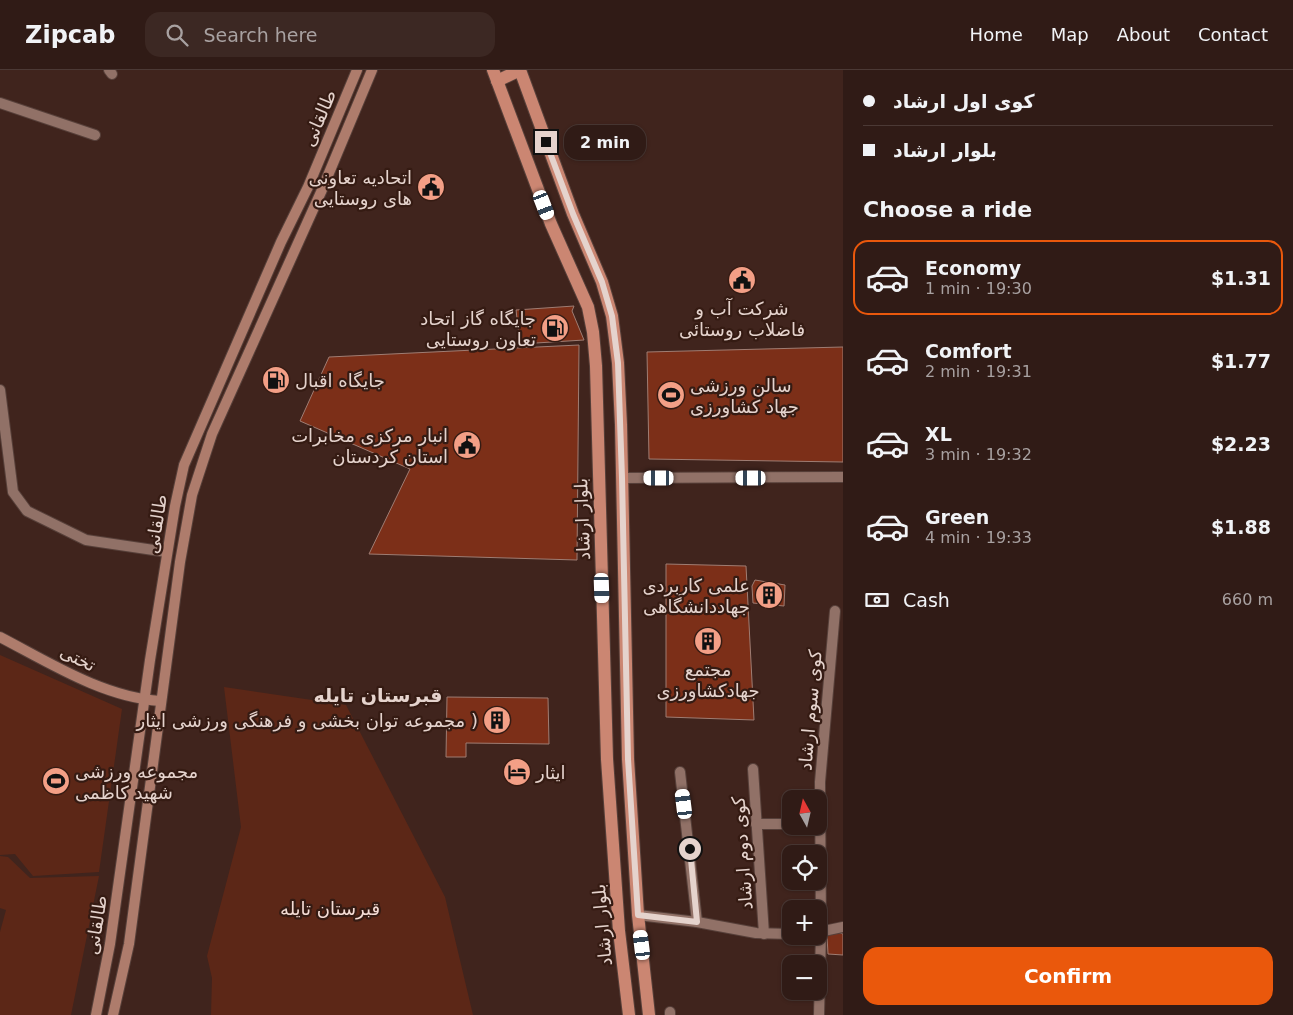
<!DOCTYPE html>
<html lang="en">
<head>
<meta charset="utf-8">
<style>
  body { margin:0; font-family:"DejaVu Sans","Noto Naskh Arabic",sans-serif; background:#3c2823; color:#f1f3f6; height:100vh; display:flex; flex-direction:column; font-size:19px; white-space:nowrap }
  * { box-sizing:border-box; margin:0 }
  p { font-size:16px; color:#a8a1a1 }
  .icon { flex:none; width:28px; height:28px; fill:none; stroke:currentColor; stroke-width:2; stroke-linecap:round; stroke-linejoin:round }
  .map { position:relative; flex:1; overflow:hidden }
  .side { display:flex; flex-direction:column; background:#301b16; width:450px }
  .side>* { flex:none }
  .top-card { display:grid; align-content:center; height:110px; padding:0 20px; background:#301b16 }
  .needle { width:32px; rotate:352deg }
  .fabs { position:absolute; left:782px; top:720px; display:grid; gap:10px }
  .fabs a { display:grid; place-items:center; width:45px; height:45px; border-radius:10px; background:#301b16; box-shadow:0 1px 4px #0004,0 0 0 1px #4b3935; font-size:25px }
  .end { position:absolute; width:22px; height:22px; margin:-11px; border:6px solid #e5d3cd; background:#111; box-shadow:0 0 0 2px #111 }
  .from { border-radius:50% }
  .bubble { position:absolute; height:35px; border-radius:15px; background:#301b16; box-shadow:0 1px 4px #0004,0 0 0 1px #4b3935; font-size:16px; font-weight:700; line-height:35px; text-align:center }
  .car { position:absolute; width:15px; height:30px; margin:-15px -8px; border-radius:6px; box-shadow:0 0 4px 1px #0007; background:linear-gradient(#fff 24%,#345 0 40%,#fff 0 76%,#345 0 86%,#fff 0) }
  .top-card b { display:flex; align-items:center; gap:18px; height:48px; font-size:19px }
  .top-card b+b { border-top:1px solid #4b3935 }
  .top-card i { width:12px; height:12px; background:#f1f3f6 }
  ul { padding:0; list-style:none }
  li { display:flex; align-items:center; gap:15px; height:75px; margin:0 10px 8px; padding:0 10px; border:2px solid transparent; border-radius:15px }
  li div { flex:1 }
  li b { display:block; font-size:19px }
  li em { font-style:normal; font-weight:700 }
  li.selected { border-color:#ea580c }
  li>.icon { width:45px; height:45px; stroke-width:1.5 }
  h2 { padding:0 20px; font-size:22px; line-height:60px }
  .pay { display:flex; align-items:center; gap:12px; height:55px; padding:0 20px; font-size:19px }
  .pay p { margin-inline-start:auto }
  .cta { display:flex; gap:10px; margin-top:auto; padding:10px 20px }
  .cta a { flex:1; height:58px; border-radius:15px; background:#ea580c; color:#fff; font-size:20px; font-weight:700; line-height:58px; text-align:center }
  header { display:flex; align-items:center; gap:30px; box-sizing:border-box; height:70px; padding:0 25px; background:#301b16; border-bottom:1px solid #4b3935 }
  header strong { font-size:24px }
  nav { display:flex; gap:28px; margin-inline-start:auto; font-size:18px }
  .search { width:350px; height:45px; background:#3c2823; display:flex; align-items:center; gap:12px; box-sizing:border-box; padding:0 18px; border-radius:15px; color:#a8a1a1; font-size:19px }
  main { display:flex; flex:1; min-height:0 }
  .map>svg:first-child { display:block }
</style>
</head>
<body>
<header>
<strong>Zipcab</strong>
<div class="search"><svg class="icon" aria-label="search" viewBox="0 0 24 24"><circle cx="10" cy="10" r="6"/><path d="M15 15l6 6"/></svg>Search here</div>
<nav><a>Home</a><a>Map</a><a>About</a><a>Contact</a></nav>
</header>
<main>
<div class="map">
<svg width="843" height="945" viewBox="0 0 843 945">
  <rect width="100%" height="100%" fill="#40241d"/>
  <g fill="#5c2717">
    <polygon points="0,585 122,639 99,802 33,806 15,784 0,785"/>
    <polygon points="224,617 346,635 445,827 473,945 211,945 212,908 207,886 241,757"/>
    <polygon points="0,786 8,787 30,808 99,806 71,945 0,945 0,862 6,840 0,838"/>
  </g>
  <g fill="#7c2f18" stroke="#9f7d73">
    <polygon points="574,236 572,241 584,270 520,274 516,240"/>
    <polygon points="579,275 577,490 369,484 410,399 300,351 329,287"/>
    <polygon points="843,277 843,392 649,389 647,282"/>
    <polygon points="666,494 746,496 754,650 666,647"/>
    <polygon points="755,510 785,515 784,536 753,533 752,516"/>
    <polygon points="447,627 548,628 549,674 466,673 466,687 446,687"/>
    <polygon points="837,862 843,864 843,885 828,884 827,866"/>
  </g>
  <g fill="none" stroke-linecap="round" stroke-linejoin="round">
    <g stroke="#57403a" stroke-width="12">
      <g id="street">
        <polyline points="109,0 112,4"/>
        <polyline points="0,33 95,65"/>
        <polyline points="0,320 13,422 27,441 86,470 167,482"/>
        <polyline points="623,408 843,407"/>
        <polyline points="753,699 764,864"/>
        <polyline points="680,702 697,852"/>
        <polyline points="756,754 788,754"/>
        <polyline points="638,845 697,852 756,863 791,864"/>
        <polyline points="819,862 843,857"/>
        <polyline points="670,942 670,945"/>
        <polyline points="819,945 821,862 820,712 835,541"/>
      </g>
    </g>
    <g stroke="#57403a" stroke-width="12">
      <g id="secondary">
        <path d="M 0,567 C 50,593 103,627 160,631"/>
        <polyline points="96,945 110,874 150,590 175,436 184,395 281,172 308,117 357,0"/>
        <polyline points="113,945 129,874 180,492 192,425 212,364 321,122 372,0"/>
      </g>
    </g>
    <g stroke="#57403a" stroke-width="14">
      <g id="primary">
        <polyline points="493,0 551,154 588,237 593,262 596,296 607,689 619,861 629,945"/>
        <polyline points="520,0 573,144 602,212 612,246 618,293 621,355 628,689 638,845 649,945"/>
        <polyline points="497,11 520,0"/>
      </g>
    </g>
    <use href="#street" stroke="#917167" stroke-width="10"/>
    <use href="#secondary" stroke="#ae7c6c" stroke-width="10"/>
    <use href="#primary" stroke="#cb8672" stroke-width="12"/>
  </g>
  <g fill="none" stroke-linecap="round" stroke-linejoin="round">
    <polyline stroke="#e5d3cd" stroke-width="6" points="546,72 573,144 602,212 612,246 618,293 622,408 628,689 638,845 697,852 690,779"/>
  </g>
  <defs>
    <g id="civic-disc" transform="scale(1.4375)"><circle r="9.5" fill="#f39f86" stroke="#351b13"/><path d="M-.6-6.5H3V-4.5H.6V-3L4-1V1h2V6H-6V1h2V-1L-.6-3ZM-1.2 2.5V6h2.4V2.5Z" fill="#111"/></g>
    <g id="fuel-disc" transform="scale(1.4375)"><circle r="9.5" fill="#f39f86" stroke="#351b13"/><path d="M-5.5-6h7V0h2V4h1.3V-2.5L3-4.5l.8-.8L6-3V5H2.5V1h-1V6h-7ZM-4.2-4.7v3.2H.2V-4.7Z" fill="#111"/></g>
    <g id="stadium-disc" transform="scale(1.4375)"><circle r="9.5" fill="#f39f86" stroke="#351b13"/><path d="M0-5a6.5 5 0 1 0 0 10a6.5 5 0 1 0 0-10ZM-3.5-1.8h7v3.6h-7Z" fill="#111"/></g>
    <g id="building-disc" transform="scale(1.4375)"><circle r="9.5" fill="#f39f86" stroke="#351b13"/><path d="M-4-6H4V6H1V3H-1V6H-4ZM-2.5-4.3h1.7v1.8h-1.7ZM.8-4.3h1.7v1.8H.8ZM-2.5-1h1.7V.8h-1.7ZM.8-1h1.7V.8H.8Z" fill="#111"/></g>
    <g id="hotel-disc" transform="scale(1.4375)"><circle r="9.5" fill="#f39f86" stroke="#351b13"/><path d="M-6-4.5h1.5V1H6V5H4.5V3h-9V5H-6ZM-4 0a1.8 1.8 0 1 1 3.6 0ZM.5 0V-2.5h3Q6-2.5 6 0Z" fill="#111"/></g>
  </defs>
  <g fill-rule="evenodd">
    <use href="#civic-disc" x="431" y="117"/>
    <use href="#civic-disc" x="742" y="210"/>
    <use href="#fuel-disc" x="555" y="258"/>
    <use href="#fuel-disc" x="276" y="310"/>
    <use href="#stadium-disc" x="671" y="325"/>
    <use href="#civic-disc" x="467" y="375"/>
    <use href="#building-disc" x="769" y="525"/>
    <use href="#building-disc" x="708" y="571"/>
    <use href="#building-disc" x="497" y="650"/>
    <use href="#hotel-disc" x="517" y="702"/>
    <use href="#stadium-disc" x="56" y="711"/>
  </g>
  <g text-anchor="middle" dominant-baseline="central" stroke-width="4.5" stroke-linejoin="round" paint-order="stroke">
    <g font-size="18" fill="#e5d3cd" stroke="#351b13">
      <text transform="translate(319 48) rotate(-67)">طالقانی</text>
      <text transform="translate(582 449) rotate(-92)">بلوار ارشاد</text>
      <text transform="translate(156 454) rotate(-81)">طالقانی</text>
      <text transform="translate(78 588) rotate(26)">تختی</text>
      <text transform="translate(810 640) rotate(-85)">کوی سوم ارشاد</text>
      <text transform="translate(742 783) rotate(-94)">کوی دوم ارشاد</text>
      <text transform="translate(96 855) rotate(-81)">طالقانی</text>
      <text transform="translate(602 855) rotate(-95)">بلوار ارشاد</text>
    </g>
    <g font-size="18" fill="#e5d3cd" stroke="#351b13" text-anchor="end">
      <text x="412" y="107">اتحادیه تعاونی<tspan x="412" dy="21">های روستایی</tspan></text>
      <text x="742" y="238" text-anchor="middle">شرکت آب و<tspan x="742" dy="21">فاضلاب روستائی</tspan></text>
      <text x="536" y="248">جایگاه گاز اتحاد<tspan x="536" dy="21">تعاون روستایی</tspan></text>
      <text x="295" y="310" text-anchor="start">جایگاه اقبال</text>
      <text x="690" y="315" text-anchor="start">سالن ورزشی<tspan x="690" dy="21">جهاد کشاورزی</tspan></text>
      <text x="448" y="365">انبار مرکزی مخابرات<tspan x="448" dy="21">استان کردستان</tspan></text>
      <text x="750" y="515">علمی کاربردی<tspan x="750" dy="21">جهاددانشگاهی</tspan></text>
      <text x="708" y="599" text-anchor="middle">مجتمع<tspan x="708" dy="21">جهادکشاورزی</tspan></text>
      <text x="478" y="650">مجموعه توان بخشی و فرهنگی ورزشی ایثار )</text>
      <text x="75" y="701" text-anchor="start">مجموعه ورزشی<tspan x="75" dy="21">شهید کاظمی</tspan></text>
      <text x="536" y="702" text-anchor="start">ایثار</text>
    </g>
    <g font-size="18" fill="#f4dcd5" stroke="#351b13">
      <text x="330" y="838">قبرستان تایله</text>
    </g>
    <g font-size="19" font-weight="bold" fill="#e5d3cd" stroke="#351b13">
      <text x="378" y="625">قبرستان تایله</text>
    </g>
  </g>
</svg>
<div class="fabs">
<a><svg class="needle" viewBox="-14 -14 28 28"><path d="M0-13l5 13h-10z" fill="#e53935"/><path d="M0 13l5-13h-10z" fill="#a8a1a1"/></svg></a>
<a><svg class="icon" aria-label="locate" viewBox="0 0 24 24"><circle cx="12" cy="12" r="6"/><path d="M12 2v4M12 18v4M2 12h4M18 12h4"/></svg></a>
<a>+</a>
<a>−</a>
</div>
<i class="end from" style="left:690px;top:779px"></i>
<i class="end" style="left:546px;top:72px"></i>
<div class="bubble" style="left:564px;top:55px;width:82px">2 min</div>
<i class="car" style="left:544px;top:135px;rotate:159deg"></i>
<i class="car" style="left:659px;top:408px;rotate:270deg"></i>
<i class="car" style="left:751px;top:408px;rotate:270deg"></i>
<i class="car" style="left:602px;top:518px;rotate:178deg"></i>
<i class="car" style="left:684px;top:734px;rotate:353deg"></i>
<i class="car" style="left:642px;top:875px;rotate:353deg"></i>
</div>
<section class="side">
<div class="top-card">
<b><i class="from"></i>کوی اول ارشاد</b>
<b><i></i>بلوار ارشاد</b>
</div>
<h2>Choose a ride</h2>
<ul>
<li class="selected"><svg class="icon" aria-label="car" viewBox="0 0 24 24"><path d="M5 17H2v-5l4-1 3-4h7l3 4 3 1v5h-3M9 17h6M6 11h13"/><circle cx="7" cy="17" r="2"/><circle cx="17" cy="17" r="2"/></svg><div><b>Economy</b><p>1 min · 19:30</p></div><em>$1.31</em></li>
<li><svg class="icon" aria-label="car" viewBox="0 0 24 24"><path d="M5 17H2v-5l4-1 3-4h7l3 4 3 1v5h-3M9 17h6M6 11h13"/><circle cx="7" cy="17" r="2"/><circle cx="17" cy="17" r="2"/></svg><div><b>Comfort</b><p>2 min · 19:31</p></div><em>$1.77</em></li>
<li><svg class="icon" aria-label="car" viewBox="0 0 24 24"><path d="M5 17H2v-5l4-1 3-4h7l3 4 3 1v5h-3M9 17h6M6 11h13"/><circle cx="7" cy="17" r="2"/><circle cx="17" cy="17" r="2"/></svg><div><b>XL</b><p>3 min · 19:32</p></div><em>$2.23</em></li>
<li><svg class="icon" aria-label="car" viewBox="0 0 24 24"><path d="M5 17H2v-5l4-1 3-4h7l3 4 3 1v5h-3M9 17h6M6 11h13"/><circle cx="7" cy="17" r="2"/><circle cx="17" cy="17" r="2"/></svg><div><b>Green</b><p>4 min · 19:33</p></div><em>$1.88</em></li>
</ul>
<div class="pay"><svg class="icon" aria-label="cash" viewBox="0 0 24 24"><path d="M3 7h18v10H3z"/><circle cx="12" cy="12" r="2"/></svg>Cash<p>660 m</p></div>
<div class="cta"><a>Confirm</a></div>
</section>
</main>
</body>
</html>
